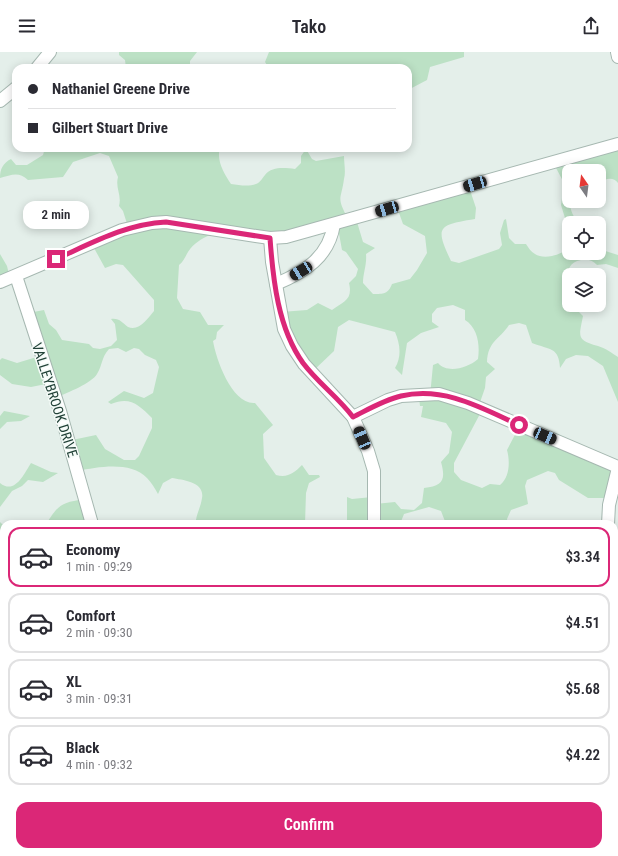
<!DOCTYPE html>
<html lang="en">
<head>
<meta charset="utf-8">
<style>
  body { margin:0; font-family:"Roboto Condensed",sans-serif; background:#f2f2f3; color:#2b2b33; height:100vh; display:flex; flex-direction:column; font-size:15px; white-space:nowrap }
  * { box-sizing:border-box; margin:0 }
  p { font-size:13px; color:#7c7c81 }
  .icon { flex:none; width:22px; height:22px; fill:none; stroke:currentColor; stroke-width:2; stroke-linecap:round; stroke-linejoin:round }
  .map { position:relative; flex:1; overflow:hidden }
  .details { position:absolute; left:0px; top:468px; width:618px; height:336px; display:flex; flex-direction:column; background:#fff; border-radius:12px 12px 0 0; box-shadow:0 2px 10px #0003 }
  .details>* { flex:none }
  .hud { position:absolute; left:12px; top:12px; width:400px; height:88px; border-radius:12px; box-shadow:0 2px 10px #0003; display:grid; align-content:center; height:88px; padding:0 16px; background:#fff }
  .needle { width:26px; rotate:346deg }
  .buttons { position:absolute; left:562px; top:112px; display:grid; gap:8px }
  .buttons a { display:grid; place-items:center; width:44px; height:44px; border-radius:8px; background:#fff; box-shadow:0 2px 10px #0003; font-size:20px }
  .end { position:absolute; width:18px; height:18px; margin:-9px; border:5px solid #db2777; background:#fff; box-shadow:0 0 0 2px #fff }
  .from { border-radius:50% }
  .bubble { position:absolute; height:28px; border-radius:12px; background:#fff; box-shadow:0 2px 10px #0003; font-size:13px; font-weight:600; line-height:28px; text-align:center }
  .car { position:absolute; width:12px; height:24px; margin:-12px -6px; border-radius:5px; box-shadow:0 0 3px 1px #0007; background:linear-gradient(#222 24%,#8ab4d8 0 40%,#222 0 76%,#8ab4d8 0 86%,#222 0) }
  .hud b { display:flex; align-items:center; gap:14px; height:38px; font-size:15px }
  .hud b+b { border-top:1px solid #e1e1e2 }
  .hud i { width:10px; height:10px; background:#2b2b33 }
  ul { padding:7px 0 0; list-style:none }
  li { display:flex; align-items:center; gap:12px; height:60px; margin:0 8px 6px; padding:0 8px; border:2px solid #e1e1e2; border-radius:12px }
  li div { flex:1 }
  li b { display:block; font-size:15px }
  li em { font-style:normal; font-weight:600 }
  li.active { border-color:#db2777 }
  li>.icon { width:36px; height:36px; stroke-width:1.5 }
  .action { display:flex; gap:8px; margin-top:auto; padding:8px 16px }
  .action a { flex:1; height:46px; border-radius:12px; background:#db2777; color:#fff; font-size:16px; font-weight:600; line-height:46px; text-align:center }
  header { display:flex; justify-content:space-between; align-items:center; height:52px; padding:0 16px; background:#fff; font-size:18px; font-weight:600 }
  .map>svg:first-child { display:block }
</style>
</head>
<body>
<header><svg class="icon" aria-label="menu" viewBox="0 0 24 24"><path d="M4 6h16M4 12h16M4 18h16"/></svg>Tako<svg class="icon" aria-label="share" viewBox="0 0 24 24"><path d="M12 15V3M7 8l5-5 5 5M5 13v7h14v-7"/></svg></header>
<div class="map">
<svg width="618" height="804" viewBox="0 0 618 804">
  <rect width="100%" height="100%" fill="#e4efea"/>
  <g fill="#bce1c5">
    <polygon points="119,0 197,0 190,9 190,16 126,16 125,8 119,3"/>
    <polygon points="269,0 464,0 464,5 430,15 427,28 408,38 408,16 269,16 265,10"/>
    <path d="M 618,95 L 618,131 C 613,124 606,127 599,130 L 599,119 L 569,119 C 569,136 566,157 578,170 L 584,171 L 569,171 L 569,179 L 561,153 L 564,131 L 555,114 Z"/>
    <path d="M 45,96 L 220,96 C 216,108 224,122 231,132 C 239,133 248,135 256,132 C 261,130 262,126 265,123 C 272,114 285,116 295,117 L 301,111 L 301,104 L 306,97 L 312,107 L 316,109 L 344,104 C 344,111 346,120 344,127 C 341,149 336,144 348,167 L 357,170 L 363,190 L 375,196 L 366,202 C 367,213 363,221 363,231 L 373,242 C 384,242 388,242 392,232 L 410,227 L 417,218 L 427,201 L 425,184 L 403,172 L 398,158 L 470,138 L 476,156 L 475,167 C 439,173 434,174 451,209 L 459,211 L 499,197 L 502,193 L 500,181 L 504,168 L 506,167 L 509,186 L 515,192 L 526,192 C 528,195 531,200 535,202 C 544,208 561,203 569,196 L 569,201 L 599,201 L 599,197 L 618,203 L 618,216 L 606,212 L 597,213 C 593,208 588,207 581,208 C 560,211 569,239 569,253 L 575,253 L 577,258 L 583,264 C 579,285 576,288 598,294 C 605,296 612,301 618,305 L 618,350 L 603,314 L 588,304 L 576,303 L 566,307 L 560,316 C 559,295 550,298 532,291 L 526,273 L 519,271 L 509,273 C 499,288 488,289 487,310 L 495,317 L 486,325 L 485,336 L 478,356 L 481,360 L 454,411 L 454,420 L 461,428 L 482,436 L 490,432 L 500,433 C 510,425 510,409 507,398 L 518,377 L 561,397 L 614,417 L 609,446 L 588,446 L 559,428 L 555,421 L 548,419 L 527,428 L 525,434 L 528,452 L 511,458 L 507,467 L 508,472 L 446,472 L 441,459 L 429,455 L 404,462 L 400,472 L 347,472 L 347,445 L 352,447 L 372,445 L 375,452 L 395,450 L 401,457 L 414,458 L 422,451 L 424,436 C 443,434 446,428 441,410 L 449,401 L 452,380 L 446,371 L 421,365 L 423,354 L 420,354 L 419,346 L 430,344 L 433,313 L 438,311 C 447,322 468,316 478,307 C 480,293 478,276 465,268 L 465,258 L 453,253 L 437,256 L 432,262 L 432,270 L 439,275 L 421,281 L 407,291 L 402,323 L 395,316 C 402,304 400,292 395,280 L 349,268 L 338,275 L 334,299 L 312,320 L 310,319 L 281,260 L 307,258 L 318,251 L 332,258 C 344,249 353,248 349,231 L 356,224 L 358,217 L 346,200 L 342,198 L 338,176 L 324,178 L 210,183 C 201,187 194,191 188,200 C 185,205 184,209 179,213 L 177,246 L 183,257 L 200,260 L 208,273 L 224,273 L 217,280 L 216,287 L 213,289 C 216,307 232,353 255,351 L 273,373 L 263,382 L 264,406 L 276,423 C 288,426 294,421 302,413 L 309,423 L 319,423 L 320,425 L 309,431 L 306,441 L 305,472 L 207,472 L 196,468 C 197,461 201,454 202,446 C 205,430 183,428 172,426 L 163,431 L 158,442 C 155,437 152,431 147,426 C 131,409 98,415 78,419 L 72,388 L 96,383 L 105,397 L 124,408 L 135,408 L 139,404 L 152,376 L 152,366 C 139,353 130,344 111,352 L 108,350 L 124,339 L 144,346 L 153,341 L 159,315 L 156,308 L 145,303 L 139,297 L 134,296 L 126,300 L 118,296 L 109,297 C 101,306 103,312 97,322 C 92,331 67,341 57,345 L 51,331 L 31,335 L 12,332 L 0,323 L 0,308 L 2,306 L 17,311 L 40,304 L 28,261 L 44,258 L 49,272 L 56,278 L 62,288 L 89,292 L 93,296 L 100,297 L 111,294 L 117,288 L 115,272 L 111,267 C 120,266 122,271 128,275 C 139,280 148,266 154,259 L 154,248 L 123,213 L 116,212 L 105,216 L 94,196 L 129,178 L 123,159 L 119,154 C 122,143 115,136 118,125 L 109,104 L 100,101 L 73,110 L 63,125 L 28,128 C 19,119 11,123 0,126 C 0,117 3,111 11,107 L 16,113 L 27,113 L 43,103 Z"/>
    <polygon points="0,202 7,214 11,231 0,234"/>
    <polygon points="4,359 30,364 21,369 7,370 0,377 0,364"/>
    <path d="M 31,411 L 51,420 L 58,421 L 43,430 L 28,428 L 22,434 L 12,439 L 0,455 L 0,431 C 15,443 24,422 31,411 Z"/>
    <path d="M 84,447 L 91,472 L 46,472 C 59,452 61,451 84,447 Z"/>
    <polygon points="0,470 4,474 4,611 1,613 0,619"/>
    <polygon points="0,697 4,702 4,800 402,800 401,802 398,804 0,804"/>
    <polygon points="618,748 618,780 614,782 614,754"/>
    <path d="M 537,800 L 587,800 C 576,804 548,804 537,800 Z"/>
  </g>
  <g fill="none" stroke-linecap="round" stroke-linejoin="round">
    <g stroke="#89ced7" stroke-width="2.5">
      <polyline points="0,750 4,752"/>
      <polyline points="138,800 141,804"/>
    </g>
    <g stroke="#a6b8b1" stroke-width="14">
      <g id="minor">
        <polyline points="617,0 618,5"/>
        <polyline points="37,16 50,0"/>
        <polyline points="0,49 16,36"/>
        <polyline points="270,186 272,210 284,277 292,294 304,312 353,365 368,399 374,419 374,472"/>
        <polyline points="16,224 60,359 92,472"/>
        <polyline points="0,230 122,178 152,171 166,170 256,184 270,186 286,185 618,92"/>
        <path d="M 276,232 C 305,220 329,205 334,172"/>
        <polyline points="353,365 388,348 401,344 439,342 468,351 618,415"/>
        <polyline points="608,472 609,453 618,416"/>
        <polyline points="614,516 618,538"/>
        <polyline points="0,523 4,522"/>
        <polyline points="465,800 467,804"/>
      </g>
    </g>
    <use href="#minor" stroke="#fff" stroke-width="12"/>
  </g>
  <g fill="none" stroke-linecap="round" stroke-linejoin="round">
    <path stroke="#db2777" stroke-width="5" d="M 56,207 C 92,191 126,172 166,170 L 270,186 C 273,228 278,276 303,311 C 318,331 338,345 353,365 C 369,357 384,348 401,344 C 444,334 482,356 519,373"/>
  </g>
  <g text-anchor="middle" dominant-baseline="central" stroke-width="3" stroke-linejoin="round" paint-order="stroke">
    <g font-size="14" fill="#224238" stroke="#f5fbf8">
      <text transform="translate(55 348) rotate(72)">VALLEYBROOK DRIVE</text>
    </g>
  </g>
</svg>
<div class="buttons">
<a><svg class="needle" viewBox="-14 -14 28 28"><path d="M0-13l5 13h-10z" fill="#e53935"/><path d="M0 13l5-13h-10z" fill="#7c7c81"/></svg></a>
<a><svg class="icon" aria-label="locate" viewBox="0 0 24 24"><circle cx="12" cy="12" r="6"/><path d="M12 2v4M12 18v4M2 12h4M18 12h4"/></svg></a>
<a><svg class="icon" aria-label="layers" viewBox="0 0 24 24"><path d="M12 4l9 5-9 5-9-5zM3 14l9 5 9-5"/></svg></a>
</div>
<i class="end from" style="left:519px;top:373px"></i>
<i class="end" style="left:56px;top:207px"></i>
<div class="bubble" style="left:23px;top:149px;width:66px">2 min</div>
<i class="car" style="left:475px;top:132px;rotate:254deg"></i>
<i class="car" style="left:387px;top:157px;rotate:254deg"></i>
<i class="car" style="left:301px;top:219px;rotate:239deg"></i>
<i class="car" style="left:545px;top:384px;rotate:113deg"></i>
<i class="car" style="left:362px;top:386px;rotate:337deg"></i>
<div class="hud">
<b><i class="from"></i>Nathaniel Greene Drive</b>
<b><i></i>Gilbert Stuart Drive</b>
</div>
<section class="details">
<ul>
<li class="active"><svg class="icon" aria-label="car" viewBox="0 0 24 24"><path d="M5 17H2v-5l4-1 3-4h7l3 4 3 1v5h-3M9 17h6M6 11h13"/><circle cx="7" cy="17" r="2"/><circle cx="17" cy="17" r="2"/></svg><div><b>Economy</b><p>1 min · 09:29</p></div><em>$3.34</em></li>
<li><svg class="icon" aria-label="car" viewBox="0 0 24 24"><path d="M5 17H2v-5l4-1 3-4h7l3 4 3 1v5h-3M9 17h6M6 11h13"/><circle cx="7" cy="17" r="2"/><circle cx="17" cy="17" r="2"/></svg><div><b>Comfort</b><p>2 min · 09:30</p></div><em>$4.51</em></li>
<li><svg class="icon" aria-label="car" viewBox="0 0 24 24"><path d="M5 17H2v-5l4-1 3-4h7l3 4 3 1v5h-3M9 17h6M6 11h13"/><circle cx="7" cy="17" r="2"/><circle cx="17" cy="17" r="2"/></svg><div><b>XL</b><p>3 min · 09:31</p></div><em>$5.68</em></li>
<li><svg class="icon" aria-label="car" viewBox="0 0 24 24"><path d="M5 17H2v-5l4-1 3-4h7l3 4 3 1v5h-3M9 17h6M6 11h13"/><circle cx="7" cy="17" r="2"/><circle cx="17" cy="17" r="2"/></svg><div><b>Black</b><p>4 min · 09:32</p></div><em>$4.22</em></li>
</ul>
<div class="action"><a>Confirm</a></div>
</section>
</div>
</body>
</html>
